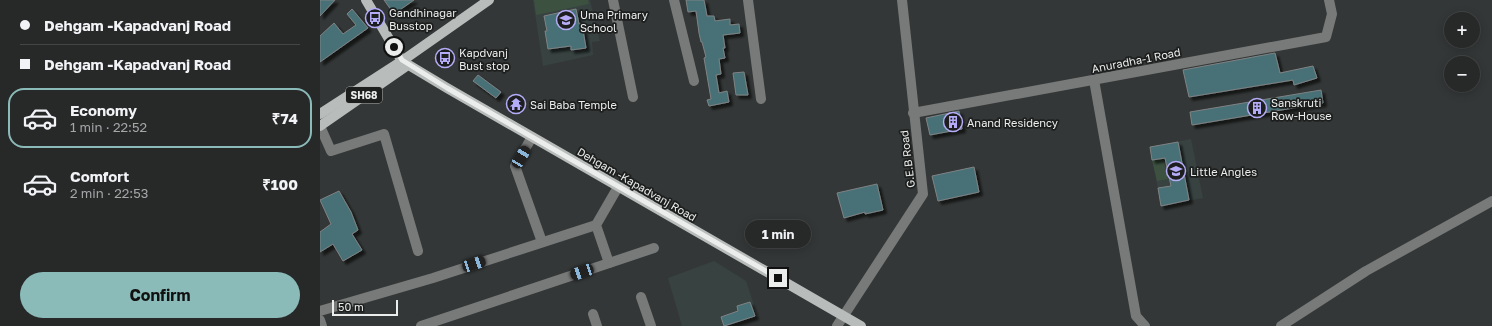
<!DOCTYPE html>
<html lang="en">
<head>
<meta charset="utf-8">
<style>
  body { margin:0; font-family:"Golos Text",sans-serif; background:#333535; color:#f1f3f6; height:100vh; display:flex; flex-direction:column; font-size:15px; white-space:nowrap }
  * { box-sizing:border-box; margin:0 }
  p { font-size:13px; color:#a4a6a8 }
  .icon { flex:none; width:22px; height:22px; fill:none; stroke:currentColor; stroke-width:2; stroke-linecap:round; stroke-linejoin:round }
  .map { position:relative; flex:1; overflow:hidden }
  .side { display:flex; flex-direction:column; background:#272929; width:320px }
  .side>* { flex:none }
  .banner { display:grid; align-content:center; height:88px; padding:0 20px; background:#272929 }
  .tools { position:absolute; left:1124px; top:12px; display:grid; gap:8px }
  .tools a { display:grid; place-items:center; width:36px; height:36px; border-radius:50%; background:#272929; box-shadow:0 2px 10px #0003,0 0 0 1px #434546; font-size:20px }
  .scale { position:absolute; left:12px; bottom:10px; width:66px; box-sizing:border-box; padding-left:4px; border:2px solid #ebeded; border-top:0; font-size:11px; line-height:14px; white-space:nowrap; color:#ebeded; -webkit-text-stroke:3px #1d1e1e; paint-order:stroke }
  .end { position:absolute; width:18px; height:18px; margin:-9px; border:5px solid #ebeded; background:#111; box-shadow:0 0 0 2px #111 }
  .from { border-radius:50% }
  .bubble { position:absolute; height:28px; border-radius:14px; background:#272929; box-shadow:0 2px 10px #0003,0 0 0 1px #434546; font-size:13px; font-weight:700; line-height:28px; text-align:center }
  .car { position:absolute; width:12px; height:24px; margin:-12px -6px; border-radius:5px; box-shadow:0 0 3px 1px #0007; background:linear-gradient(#222 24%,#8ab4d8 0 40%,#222 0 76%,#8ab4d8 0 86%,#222 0) }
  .banner b { display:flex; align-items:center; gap:14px; height:38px; font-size:15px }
  .banner b+b { border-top:1px solid #434546 }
  .banner i { width:10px; height:10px; background:#f1f3f6 }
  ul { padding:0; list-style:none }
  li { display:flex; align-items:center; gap:12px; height:60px; margin:0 8px 6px; padding:0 12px; border:2px solid transparent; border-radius:16px }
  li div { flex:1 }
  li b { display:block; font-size:15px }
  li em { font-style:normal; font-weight:700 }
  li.on { border-color:#8bbbb9 }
  li>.icon { width:36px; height:36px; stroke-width:1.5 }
  .primary-button { display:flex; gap:8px; margin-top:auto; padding:8px 20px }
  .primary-button a { flex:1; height:46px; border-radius:24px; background:#8bbbb9; color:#111; font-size:16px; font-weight:700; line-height:46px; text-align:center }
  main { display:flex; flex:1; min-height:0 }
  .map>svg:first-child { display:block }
</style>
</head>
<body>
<main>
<section class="side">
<div class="banner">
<b><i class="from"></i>Dehgam -Kapadvanj Road</b>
<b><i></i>Dehgam -Kapadvanj Road</b>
</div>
<ul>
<li class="on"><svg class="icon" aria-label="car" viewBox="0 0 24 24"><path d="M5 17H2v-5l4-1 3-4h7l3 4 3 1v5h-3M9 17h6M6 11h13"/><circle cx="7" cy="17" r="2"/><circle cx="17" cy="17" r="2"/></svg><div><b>Economy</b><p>1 min · 22:52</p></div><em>₹74</em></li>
<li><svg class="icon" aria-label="car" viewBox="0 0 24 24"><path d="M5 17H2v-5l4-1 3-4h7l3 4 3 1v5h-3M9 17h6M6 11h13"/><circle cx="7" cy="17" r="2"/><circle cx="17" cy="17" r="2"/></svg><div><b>Comfort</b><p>2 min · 22:53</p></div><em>₹100</em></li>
</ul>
<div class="primary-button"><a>Confirm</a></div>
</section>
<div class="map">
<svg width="1172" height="326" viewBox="0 0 1172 326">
  <defs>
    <filter id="shadow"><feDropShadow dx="3.5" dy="3.5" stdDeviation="1" flood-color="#0009"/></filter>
  </defs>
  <rect width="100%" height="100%" fill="#343737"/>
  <g fill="#374241">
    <polygon points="213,0 270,0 280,41 272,42 273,55 223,66"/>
    <polygon points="871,139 883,198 841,206 830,147"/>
    <polygon points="394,261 426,281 438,317 409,326 362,326 348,278"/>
  </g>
  <g fill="#3c5140">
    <polygon points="214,0 268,0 269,4 216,15"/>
    <polygon points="843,158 848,179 837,181 832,160"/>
  </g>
  <g fill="#477077" stroke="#7f8384" filter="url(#shadow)">
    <polygon points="0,0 15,0 0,16"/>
    <polygon points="64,0 94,0 74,14"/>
    <polygon points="366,0 384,0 387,16 394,16 395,21 410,19 410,25 419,24 420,33 403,35 405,48 403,48 405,58 399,59 401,74 396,75 399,93 407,91 409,102 389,106 387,100 391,99 384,58 386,57 382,42 381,42 379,33 376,11 368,12"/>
    <polygon points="32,9 48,28 0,62 0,36 14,23 23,34 36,25 27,14"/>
    <polygon points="256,9 259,24 262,24 266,48 251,50 251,46 228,49 225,31 227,31 224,16"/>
    <polygon points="955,53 960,73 993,66 997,78 974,85 973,80 869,97 863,70"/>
    <polygon points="424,72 428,95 416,95 413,73"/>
    <polygon points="158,75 181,92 176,98 153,81"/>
    <polygon points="1001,90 1003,103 872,125 870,112"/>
    <polygon points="639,111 642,129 610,135 606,118"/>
    <polygon points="858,142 869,200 841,206 838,188 851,186 845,158 832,160 830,147"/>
    <polygon points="654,167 659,192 618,201 612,176"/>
    <polygon points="557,184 563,210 545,214 545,212 524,218 517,193"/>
    <polygon points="19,191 31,212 38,230 32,234 42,250 23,261 13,244 0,252 0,232 11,224 0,200"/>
    <polygon points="430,302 435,316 404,326 401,317 418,311 417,306"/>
  </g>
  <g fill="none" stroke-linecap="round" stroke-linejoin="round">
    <g stroke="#787a79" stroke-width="10">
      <polyline points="293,0 313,97"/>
      <polyline points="354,0 374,81"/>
      <polyline points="428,0 441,99"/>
      <polyline points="774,80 816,316 825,326"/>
      <polyline points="593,113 1006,37 1012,14 1009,0"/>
      <polyline points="0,126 11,151 64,134 98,251"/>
      <polyline points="212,137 195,166 222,242"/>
      <polyline points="289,263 276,225 298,187"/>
      <polyline points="321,297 331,326"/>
      <polyline points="0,311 113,278 276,225"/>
      <polyline points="273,314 277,326"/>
      <polyline points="0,320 2,326"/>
      <polyline points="101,326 334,248"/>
      <polyline points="517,326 603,194 582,0"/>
      <polyline points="961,326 1046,271 1172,201"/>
    </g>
    <g stroke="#b8bcba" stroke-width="10">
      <polyline points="46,0 82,61 127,88 541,326"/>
      <polyline points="0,114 82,61 169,0"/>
      <polyline points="0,126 88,65"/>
    </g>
  </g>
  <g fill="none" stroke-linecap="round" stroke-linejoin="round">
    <polyline stroke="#ebeded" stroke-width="5" points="74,47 82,60 127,88 458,278"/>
  </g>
  <defs>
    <g id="bus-ring" transform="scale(1)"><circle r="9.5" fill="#1d1e1e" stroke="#b5acf8" stroke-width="1.5"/><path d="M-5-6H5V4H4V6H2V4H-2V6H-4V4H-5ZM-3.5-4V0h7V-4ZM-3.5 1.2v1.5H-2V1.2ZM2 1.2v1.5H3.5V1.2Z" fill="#b5acf8"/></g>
    <g id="school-ring" transform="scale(1)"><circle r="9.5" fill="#1d1e1e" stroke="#b5acf8" stroke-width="1.5"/><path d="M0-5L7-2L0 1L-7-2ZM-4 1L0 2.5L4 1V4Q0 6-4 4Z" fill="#b5acf8"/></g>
    <g id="temple-ring" transform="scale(1)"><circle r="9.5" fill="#1d1e1e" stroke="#b5acf8" stroke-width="1.5"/><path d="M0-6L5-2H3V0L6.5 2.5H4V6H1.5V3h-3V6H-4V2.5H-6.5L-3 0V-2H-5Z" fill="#b5acf8"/></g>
    <g id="building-ring" transform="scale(1)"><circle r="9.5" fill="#1d1e1e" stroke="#b5acf8" stroke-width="1.5"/><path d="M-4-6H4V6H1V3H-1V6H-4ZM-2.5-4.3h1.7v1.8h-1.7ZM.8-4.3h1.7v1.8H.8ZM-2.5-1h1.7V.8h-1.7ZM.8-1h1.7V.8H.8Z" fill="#b5acf8"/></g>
  </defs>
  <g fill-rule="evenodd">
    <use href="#bus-ring" x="55" y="18"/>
    <use href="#school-ring" x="246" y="20"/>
    <use href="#bus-ring" x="125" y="58"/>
    <use href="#temple-ring" x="196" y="104"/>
    <use href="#building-ring" x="937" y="108"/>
    <use href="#building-ring" x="633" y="122"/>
    <use href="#school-ring" x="856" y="171"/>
  </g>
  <g text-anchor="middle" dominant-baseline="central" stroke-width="3.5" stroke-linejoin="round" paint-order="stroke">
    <rect fill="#1d1e1e" stroke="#adafaf" stroke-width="1" x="26" y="87" width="36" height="16" rx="3"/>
    <g font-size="10" font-weight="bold" fill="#ebeded">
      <text x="44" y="95">SH68</text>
    </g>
    <g font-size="11" fill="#ebeded" stroke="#1d1e1e" text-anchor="start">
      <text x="69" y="12">Gandhinagar<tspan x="69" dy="13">Busstop</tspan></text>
      <text x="260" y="14">Uma Primary<tspan x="260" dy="13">School</tspan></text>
      <text x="139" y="52">Kapdvanj<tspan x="139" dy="13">Bust stop</tspan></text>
      <text x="951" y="102">Sanskruti<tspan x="951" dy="13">Row-House</tspan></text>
      <text x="210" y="104">Sai Baba Temple</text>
      <text x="647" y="122">Anand Residency</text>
      <text x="870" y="171">Little Angles</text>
    </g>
    <g font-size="11" fill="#ebeded" stroke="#1d1e1e">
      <text transform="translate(816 60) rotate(-11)">Anuradha-1 Road</text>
      <text transform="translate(587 159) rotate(-97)">G.E.B Road</text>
      <text transform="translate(317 184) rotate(30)">Dehgam -Kapadvanj Road</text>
    </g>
  </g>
</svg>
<div class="tools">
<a>+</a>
<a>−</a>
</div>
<div class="scale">50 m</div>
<i class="end from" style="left:74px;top:47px"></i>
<i class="end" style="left:458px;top:278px"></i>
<div class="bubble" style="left:425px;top:220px;width:66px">1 min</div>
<i class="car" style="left:201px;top:157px;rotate:31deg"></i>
<i class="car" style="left:154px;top:264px;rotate:72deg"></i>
<i class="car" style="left:262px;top:272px;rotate:251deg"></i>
</div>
</main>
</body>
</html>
